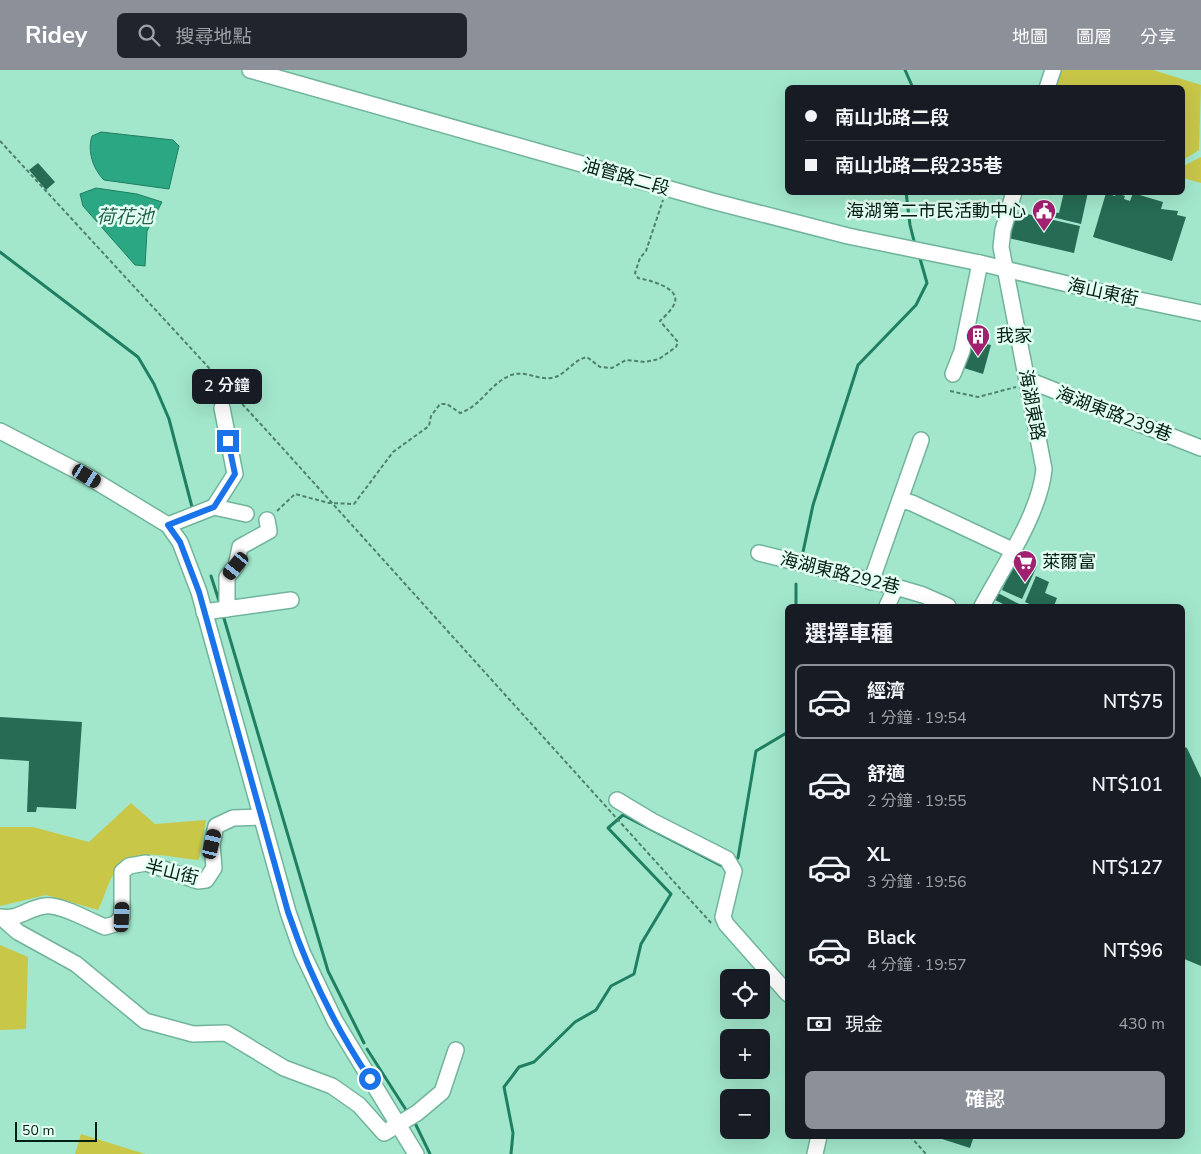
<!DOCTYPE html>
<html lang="zh-TW">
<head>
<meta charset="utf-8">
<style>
  body { margin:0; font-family:"Nunito Sans","Noto Sans TC",sans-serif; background:#20242c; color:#f1f3f6; height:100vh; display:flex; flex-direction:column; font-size:19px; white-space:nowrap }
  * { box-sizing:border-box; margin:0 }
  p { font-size:16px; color:#9ea1a6 }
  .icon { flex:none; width:28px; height:28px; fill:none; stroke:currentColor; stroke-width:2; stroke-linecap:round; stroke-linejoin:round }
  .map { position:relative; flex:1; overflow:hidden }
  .side { position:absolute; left:785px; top:534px; width:400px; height:535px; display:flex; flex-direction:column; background:#171b24; border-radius:8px; box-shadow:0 5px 20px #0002 }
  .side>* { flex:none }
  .hud { position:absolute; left:785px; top:15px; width:400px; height:110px; border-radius:8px; box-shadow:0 5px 20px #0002; display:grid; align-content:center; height:110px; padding:0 20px; background:#171b24 }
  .tools { position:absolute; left:720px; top:899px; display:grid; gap:10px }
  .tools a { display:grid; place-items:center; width:50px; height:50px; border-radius:8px; background:#171b24; box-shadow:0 5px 20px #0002; font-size:25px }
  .scale { position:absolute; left:15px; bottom:12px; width:82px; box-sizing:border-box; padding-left:5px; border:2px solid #021e15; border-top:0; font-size:14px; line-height:18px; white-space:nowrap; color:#021e15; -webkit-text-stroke:4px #e3fef2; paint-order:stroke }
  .end { position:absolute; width:22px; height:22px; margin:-11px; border:6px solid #1a73e8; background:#fff; box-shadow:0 0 0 2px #fff }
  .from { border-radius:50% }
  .bubble { position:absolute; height:35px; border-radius:8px; background:#171b24; box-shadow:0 5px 20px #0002; font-size:16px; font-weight:600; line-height:35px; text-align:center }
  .car { position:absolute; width:15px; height:30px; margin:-15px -8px; border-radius:6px; box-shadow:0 0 4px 1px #0007; background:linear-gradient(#222 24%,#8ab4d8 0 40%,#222 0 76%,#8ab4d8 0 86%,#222 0) }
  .hud b { display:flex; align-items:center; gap:18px; height:48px; font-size:19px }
  .hud b+b { border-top:1px solid #363941 }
  .hud i { width:12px; height:12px; background:#f1f3f6 }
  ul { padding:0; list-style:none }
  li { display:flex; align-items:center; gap:15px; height:75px; margin:0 10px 8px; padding:0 10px; border:2px solid transparent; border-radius:8px }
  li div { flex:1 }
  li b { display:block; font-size:19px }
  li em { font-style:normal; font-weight:600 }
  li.active { border-color:#8c9099 }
  li>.icon { width:45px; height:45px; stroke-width:1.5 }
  h2 { padding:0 20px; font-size:22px; line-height:60px }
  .pay { display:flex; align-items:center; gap:12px; height:55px; padding:0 20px; font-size:19px }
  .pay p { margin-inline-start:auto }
  .action { display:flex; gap:10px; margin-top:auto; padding:10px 20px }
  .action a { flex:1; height:58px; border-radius:8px; background:#8c9099; color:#fff; font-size:20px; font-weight:600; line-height:58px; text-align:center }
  header { display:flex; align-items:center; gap:30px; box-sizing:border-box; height:70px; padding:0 25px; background:#8c9099; color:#fff }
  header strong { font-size:24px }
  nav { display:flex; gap:28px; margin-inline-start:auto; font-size:18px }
  .search { width:350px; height:45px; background:#20242c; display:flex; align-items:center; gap:12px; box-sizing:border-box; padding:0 18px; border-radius:8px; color:#9ea1a6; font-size:19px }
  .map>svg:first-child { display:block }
</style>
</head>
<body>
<header>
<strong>Ridey</strong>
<div class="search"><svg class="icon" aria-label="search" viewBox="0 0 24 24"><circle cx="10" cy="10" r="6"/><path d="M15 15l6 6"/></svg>搜尋地點</div>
<nav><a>地圖</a><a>圖層</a><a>分享</a></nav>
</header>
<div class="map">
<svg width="1201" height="1084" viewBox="0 0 1201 1084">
  <rect width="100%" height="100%" fill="#a2e7cc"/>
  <g fill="#c9c748">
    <polygon points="1061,0 1153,0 1201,15 1199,80 1183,90 1182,18 1056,17"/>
    <polygon points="1201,87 1201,113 1183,108 1183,96"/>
    <path d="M 131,733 L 155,754 L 206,750 L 199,790 C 164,787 127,772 110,811 C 105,821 103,831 98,840 L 46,825 L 0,836 L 0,757 L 33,757 L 89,772 Z"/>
    <polygon points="0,875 28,887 26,959 0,960"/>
    <polygon points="81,1064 145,1084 75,1084"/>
  </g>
  <g fill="#2ba883" stroke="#1f7f62">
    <path d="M 101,62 L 173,70 L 179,76 L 169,119 L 104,110 C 93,99 87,81 92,66 Z"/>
    <polygon points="96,118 137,124 162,132 147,161 145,196 135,195 83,136 80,124"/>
  </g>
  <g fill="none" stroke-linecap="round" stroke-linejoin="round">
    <g stroke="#1f7f62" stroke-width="3">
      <polyline points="905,0 913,18"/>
      <polyline points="906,122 910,155 915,175"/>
      <polyline points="0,182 138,287 154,314 169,349 192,437"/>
      <polyline points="803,482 813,435 858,295 916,235 927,213 919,185"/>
      <polyline points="211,506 220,534"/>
      <polyline points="796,514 796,536"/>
      <polyline points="223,545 328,901 364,973"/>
      <polyline points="733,791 738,788 756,681 788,662"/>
      <polyline points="367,979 408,1043"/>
      <polyline points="414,1051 430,1084"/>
      <polyline points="511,1084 513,1063 504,1017 519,997 534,992 575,952 596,940 611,916 634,904 641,874 671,824 608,758 623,745 722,796 725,795"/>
    </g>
  </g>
  <g fill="#266b54">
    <polygon points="38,93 55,112 46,120 29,100"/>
    <polygon points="1064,122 1088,122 1081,154 1052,147 1053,142 1059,143"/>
    <polygon points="1106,123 1115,126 1116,123 1125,126 1124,129 1130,131 1133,123 1163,132 1161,139 1178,141 1177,145 1186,147 1172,191 1093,167"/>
    <polygon points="1014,141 1080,156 1074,183 1008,168"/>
    <polygon points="971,271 991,275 983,304 964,298"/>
    <polygon points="1016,488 1037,496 1022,529 1002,520"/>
    <polygon points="1036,506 1049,512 1045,523 1057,528 1054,536 1034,536 1025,532"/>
    <polygon points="998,523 1023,536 1007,536 995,530"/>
    <polygon points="0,647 82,652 76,739 37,737 36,742 27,742 29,691 0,689"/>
    <polygon points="1182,676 1187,678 1201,708 1201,896 1182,888"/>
    <polygon points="943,1066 974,1066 970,1078 942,1069"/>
  </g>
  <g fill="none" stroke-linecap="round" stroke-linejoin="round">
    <g stroke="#71b49b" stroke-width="18">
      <g id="minor">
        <polyline points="250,0 712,131 848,166 980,193 1101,222 1201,243"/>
        <polyline points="1047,18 1053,0"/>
        <polyline points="953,304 962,281 980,193"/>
        <polyline points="1028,310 1201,378"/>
        <polyline points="0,361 87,406 168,455 180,472 199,522 288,842 302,882 335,951 416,1084"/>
        <polyline points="900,430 912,433 1012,480"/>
        <polyline points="214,437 246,444"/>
        <polyline points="168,455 214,437 235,404 222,338"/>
        <polyline points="759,483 896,517 923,525 948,536"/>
        <polyline points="871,512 921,370"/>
        <polyline points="887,536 896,517"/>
        <path d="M 982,536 C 1003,497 1040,443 1044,399 L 1001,177 L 1003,160 L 1014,122"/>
        <polyline points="227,539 227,507 236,496 240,477 269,461 267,450"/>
        <polyline points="204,542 291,530"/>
        <polyline points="617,730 652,751 727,789 734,801 723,847 726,854 788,924"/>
        <path d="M 0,847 C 20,850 27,838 45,836 C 61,834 90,851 105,857 L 115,854 L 122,847 L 122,802 L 129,796 L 146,793 L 198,811 L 206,810 L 214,798 L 212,774 L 216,756 L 233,748 L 262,747"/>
        <polyline points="2,848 18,862 76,894 145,951 193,964 226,963 284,998 332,1016 359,1035 384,1063 417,1043 442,1022 456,980"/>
        <polyline points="815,1084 819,1066"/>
      </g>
    </g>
    <g stroke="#50806f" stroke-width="2" stroke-dasharray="4 2.5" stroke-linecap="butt">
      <polyline points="0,71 268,362 712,854"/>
      <polyline points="950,321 978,327 1016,317"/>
      <path d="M 277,441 L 295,424 L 329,433 L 354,434 L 393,382 L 429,356 L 431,346 L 440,334 L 447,334 L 460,343 C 481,336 489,315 509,306 C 523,299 536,310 551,308 C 566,306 572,290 587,287 L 600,297 L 612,298 L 626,290 L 645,292 L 659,289 L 676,277 L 678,272 L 660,251 C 665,246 673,239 675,232 C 679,217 648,210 638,208 L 635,203 L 640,188 L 646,181 L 663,130"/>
      <polyline points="910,1066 926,1084"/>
    </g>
    <use href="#minor" stroke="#fff" stroke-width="15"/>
  </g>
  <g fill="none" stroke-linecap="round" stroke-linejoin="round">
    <path stroke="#1a73e8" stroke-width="6" d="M 228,371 L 235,404 L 214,437 L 168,455 L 180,472 L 199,522 L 288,842 C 308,901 335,957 370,1009"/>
  </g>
  <defs>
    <g id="civic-pin" transform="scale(1.25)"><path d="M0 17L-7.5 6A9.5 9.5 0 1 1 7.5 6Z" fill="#a22070" stroke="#e3fef2"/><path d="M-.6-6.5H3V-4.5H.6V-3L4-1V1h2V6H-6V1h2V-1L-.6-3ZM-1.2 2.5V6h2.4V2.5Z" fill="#fff"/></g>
    <g id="building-pin" transform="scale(1.25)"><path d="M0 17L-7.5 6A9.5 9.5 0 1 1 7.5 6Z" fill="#a22070" stroke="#e3fef2"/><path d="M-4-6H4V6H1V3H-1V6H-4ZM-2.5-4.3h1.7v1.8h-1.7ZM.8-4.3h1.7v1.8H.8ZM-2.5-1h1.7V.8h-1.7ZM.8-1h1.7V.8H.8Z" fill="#fff"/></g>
    <g id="supermarket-pin" transform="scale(1.25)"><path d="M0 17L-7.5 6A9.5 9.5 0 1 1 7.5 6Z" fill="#a22070" stroke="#e3fef2"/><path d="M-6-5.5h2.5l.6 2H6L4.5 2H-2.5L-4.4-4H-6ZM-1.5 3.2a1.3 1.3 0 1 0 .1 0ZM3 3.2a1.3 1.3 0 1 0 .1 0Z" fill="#fff"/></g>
  </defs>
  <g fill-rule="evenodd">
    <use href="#civic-pin" x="1044" y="141"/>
    <use href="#building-pin" x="978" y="266"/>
    <use href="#supermarket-pin" x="1025" y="492"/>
  </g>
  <g text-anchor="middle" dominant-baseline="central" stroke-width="5" stroke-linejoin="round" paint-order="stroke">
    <g font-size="18" fill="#021e15" stroke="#e3fef2">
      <text transform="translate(626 107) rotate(16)">油管路二段</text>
      <text transform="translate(1103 222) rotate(12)">海山東街</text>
      <text transform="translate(1032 335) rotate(79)">海湖東路</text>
      <text transform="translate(1114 344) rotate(21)">海湖東路239巷</text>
      <text transform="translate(840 503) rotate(14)">海湖東路292巷</text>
      <text transform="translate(172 802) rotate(14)">半山街</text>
    </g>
    <g font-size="18" fill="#021e15" stroke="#e3fef2" text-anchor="start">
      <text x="1026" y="141" text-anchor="end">海湖第二市民活動中心</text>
      <text x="996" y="266">我家</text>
      <text x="1042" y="492">萊爾富</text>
    </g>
    <g font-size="19" font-style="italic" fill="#25634f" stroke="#e3fef2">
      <text x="125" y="147">荷花池</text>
    </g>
  </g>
</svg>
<div class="tools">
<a><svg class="icon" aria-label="locate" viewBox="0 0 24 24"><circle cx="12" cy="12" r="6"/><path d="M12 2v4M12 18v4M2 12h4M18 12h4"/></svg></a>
<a>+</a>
<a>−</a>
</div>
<div class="scale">50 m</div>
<i class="end from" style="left:370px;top:1009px"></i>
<i class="end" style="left:228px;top:371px"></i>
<div class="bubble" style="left:192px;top:299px;width:70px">2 分鐘</div>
<i class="car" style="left:87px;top:406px;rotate:121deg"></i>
<i class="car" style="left:236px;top:496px;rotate:219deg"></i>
<i class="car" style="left:212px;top:774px;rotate:13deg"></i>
<i class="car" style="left:122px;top:847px;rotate:3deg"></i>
<div class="hud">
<b><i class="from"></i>南山北路二段</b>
<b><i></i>南山北路二段235巷</b>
</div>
<section class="side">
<h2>選擇車種</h2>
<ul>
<li class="active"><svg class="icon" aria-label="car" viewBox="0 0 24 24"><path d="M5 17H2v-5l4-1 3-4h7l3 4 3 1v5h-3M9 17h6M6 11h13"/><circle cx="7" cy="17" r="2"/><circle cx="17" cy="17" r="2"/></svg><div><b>經濟</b><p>1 分鐘 · 19:54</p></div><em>NT$75</em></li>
<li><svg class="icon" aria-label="car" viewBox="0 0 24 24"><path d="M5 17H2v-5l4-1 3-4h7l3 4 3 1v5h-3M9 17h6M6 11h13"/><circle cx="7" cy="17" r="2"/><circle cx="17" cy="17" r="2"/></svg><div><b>舒適</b><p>2 分鐘 · 19:55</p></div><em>NT$101</em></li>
<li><svg class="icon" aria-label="car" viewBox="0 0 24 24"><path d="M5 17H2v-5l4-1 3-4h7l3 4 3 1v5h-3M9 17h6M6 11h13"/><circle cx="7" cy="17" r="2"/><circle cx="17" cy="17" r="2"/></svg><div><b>XL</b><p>3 分鐘 · 19:56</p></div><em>NT$127</em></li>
<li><svg class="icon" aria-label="car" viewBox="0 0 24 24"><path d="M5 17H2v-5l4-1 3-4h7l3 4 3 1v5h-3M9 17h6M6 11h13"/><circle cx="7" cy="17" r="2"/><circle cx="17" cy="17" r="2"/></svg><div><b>Black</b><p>4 分鐘 · 19:57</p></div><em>NT$96</em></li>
</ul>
<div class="pay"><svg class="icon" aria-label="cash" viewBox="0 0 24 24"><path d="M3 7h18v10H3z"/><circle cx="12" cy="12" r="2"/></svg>現金<p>430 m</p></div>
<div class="action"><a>確認</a></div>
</section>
</div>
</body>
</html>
